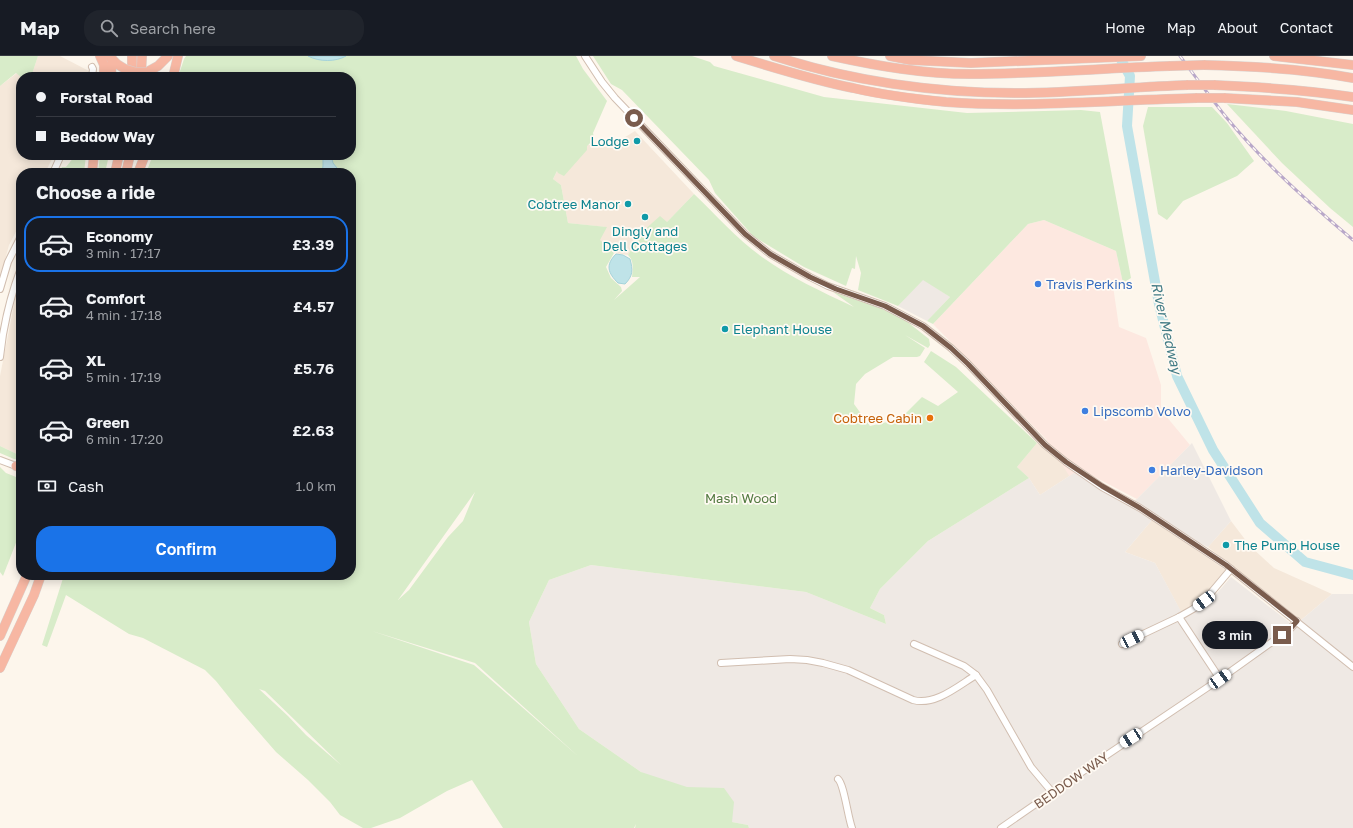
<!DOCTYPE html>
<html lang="en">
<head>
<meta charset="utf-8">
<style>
  body { margin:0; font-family:"Golos Text",sans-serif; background:#20242c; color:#f1f3f6; height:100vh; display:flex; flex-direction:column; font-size:15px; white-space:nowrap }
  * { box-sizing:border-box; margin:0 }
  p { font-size:13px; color:#9ea1a6 }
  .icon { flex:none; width:22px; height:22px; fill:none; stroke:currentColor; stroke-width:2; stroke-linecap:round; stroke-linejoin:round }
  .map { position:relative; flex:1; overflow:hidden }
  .details { position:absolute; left:16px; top:112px; width:340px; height:412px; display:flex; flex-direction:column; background:#171b24; border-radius:16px; box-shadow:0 2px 10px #0003 }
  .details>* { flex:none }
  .guide { position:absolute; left:16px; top:16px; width:340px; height:88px; border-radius:16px; box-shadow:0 2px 10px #0003; display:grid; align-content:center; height:88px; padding:0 20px; background:#171b24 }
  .end { position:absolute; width:18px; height:18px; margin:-9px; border:5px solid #7a5c4d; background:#fff; box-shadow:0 0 0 2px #fff }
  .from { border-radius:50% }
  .bubble { position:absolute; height:28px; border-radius:14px; background:#171b24; box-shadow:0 2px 10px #0003; font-size:13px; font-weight:600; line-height:28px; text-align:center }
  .car { position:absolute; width:12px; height:24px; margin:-12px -6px; border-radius:5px; box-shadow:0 0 3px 1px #0007; background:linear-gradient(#fff 24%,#345 0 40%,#fff 0 76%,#345 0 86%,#fff 0) }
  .guide b { display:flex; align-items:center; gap:14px; height:38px; font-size:15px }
  .guide b+b { border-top:1px solid #363941 }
  .guide i { width:10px; height:10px; background:#f1f3f6 }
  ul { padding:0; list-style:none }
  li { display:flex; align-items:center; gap:12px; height:56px; margin:0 8px 6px; padding:0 12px; border:2px solid transparent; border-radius:16px }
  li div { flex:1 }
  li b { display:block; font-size:15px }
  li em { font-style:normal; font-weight:600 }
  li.active { border-color:#1a73e8 }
  li>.icon { width:36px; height:36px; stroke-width:1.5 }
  h2 { padding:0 20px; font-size:18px; line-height:48px }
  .pay { display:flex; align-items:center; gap:10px; height:44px; padding:0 20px; font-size:15px }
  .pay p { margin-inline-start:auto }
  .button { display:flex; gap:8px; margin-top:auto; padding:8px 20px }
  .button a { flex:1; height:46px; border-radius:16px; background:#1a73e8; color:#fff; font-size:16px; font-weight:600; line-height:46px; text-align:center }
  header { display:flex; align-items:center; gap:24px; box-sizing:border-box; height:56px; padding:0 20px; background:#171b24; border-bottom:1px solid #363941 }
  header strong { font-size:19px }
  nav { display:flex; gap:22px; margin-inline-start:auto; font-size:14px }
  .search { width:280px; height:36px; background:#20242c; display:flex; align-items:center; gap:10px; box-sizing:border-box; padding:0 14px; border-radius:16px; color:#9ea1a6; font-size:15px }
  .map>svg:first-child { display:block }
</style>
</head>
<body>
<header>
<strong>Map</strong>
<div class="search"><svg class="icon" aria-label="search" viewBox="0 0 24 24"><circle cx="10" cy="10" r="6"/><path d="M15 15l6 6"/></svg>Search here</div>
<nav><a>Home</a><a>Map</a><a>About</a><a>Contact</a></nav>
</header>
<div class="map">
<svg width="1353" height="772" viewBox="0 0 1353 772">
  <rect width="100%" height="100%" fill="#fdf6ec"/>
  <g fill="#f5e8da">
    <polygon points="38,0 60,0 89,15 87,21 31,21"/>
    <polygon points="17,17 21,21 21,99 54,99 45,117 21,117 21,166 9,189 0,223 0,30"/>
    <polygon points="635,75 694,138 667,166 642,176 628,199 614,197 599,184 606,171 568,167 561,129 553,123 566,98 579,88 609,91"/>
    <polygon points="21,221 21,400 0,390 0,320 18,228"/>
    <polygon points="1037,387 1074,417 1040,439 1029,422 1017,411"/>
    <polygon points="1152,464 1227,515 1200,545 1181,556 1155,507 1125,496"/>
    <polygon points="1231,465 1250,490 1274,512 1332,538 1301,564 1208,491"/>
  </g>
  <polygon fill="#fde8e0" points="1044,164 1116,195 1123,227 1113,230 1119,271 1146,282 1161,329 1161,354 1190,389 1137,443 1087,417 1075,429 1046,383 933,268 1028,168"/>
  <g fill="#efe9e4">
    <polygon points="923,223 950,241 927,265 898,250"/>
    <polygon points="1192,387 1231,465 1208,491 1152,464 1125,496 1155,507 1184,561 1206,550 1231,521 1294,570 1332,538 1353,538 1353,772 749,772 748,769 732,766 641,716 579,673 536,608 529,566 549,524 591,509 806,536 886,568 884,559 870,552 880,533 928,485 1029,422 1040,439 1074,417 1126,449 1137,443"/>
  </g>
  <g fill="#d8ecc9" fill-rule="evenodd">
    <polygon points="0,0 38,0 31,21 21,21 16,17 0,30"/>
    <path d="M 186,0 L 576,0 L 583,13 L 607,45 L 593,77 C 595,84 591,86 587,90 L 587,94 L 564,120 L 558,117 L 557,115 L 553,123 L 561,129 L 568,167 L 607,171 L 600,184 L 614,197 L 606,211 L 611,222 L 621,231 L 622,235 L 614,244 L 640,221 L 632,221 C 633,212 634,205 628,199 L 642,176 L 660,160 L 667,166 L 694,138 C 716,159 737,183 762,201 C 790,221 822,236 854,251 L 833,236 L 880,252 L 905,264 L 929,283 L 930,289 L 928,292 L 905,279 L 925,292 L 920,300 L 917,301 L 893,301 L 865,318 L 856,328 L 854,348 L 870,370 L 900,363 L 922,341 L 938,350 L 958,336 L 924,306 L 931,295 L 956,311 L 1037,387 L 1017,411 L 1029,422 L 928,485 L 880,533 L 870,552 L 884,559 L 886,568 L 806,536 L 591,509 L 549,524 L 529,566 L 536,608 L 579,673 L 641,716 L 687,731 L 724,732 L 734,746 L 732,766 L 748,769 L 749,772 L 635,772 L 636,768 L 634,772 L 503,772 L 472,724 L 447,735 L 400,762 L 371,772 L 363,772 L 340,759 L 330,746 L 308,724 L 276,696 L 236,650 L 216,625 L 205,614 L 143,582 L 129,578 L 66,539 L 47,591 L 42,589 L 64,519 L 351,519 L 351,117 L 146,117 L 153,99 L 351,99 L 351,21 L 178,21 L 184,3 ZM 475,436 L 463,465 L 448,481 L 409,534 L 398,544 ZM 372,575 L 475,607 L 579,701 L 474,609 ZM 259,633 L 265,635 L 341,709 L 306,679 L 288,660 Z"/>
    <polygon points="593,0 692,0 710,6 714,10 824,41 967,57 1081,54 1100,56 1131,222 1123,227 1116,195 1044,164 1028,168 933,268 927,265 950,241 923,224 898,250 858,234 861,217 856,200 855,213 852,212 846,230 804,211 753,180 715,137 709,124 622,34 611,28"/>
    <polygon points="1227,48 1286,55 1353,68 1353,171 1330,152 1282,107"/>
    <polygon points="1148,51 1212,51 1227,67 1254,105 1237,120 1183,145 1167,164 1158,158 1143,70"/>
    <polygon points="70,99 86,99 84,117 60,117 62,111 66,111 74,101"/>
    <polygon points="100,99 109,99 105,117 98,117"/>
    <polygon points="0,390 21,400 21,404 14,403 0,397"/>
    <polygon points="0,411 6,417 21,423 21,474 3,520 0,516"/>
  </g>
  <g fill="#bfe3e8" stroke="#a5d3da">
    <path d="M 308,0 L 346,0 C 336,6 319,6 308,0 Z"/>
    <polygon points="323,99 331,99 333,107 341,117 322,117 323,110"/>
    <path d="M 616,198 L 623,199 L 630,203 C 633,214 633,220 625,228 L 618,227 C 608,217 605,209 616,198 Z"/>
  </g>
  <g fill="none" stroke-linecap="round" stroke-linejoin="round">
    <polyline stroke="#bfe3e8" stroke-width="10" points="1119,0 1130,20 1127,70 1159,248 1177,320 1213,394 1260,467 1305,506 1353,519"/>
    <g stroke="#d1beb0" stroke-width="8">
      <g id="minor">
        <polyline points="585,0 602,26 615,42 745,178 770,198 810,221 828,230 885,250 923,270 951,292 968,308 1045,389 1066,406 1102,431 1140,452 1226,509 1353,611"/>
        <polyline points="92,21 93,13 92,11"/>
        <polyline points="53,117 61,99"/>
        <polyline points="0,233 8,206 21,180"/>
        <path d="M 0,301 C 3,271 10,241 21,212"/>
        <polyline points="0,404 16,410"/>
        <polyline points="1179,561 1220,623"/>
        <polyline points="914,588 964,610 976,619"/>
        <polyline points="1122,588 1179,561 1193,553 1204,545 1231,513"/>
        <path d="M 721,607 L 790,603 L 807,604 L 823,607 L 848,614 L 913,644 C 935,650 958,630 976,619 L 987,634 L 1031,711 L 1052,736"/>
        <path d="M 838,723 C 844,728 848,762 852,772"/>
        <polyline points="1001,772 1095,707 1220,623 1290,573 1297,565"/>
      </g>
    </g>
    <g stroke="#dad1cd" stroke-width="10">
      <g id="highway">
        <polyline points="100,0 104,9 104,21"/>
        <polyline points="109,0 117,8 125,13"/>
        <path d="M 736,0 C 775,12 813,24 853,32 C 883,39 915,43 946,46 C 1030,52 1114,44 1197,42"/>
        <path d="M 774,0 C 850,25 935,37 1015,37 C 1073,37 1130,31 1188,29"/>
        <path d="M 832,0 C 878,10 923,18 970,18 C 1037,18 1104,12 1170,10"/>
        <polyline points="890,0 910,4 971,7 1141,0"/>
        <polyline points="1274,0 1353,9"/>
        <path d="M 1204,9 C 1254,10 1304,13 1353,22"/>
        <polyline points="147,16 158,10 168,0"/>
        <polyline points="111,21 112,3"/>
        <polyline points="132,21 132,0"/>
        <polyline points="141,21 142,0"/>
        <polyline points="173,21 178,0"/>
        <path d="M 1214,29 C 1261,31 1307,34 1353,41"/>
        <polyline points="1224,42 1297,46 1353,54"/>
        <polyline points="92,117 94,99"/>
        <polyline points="115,117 119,99"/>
        <polyline points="126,117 130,99"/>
        <polyline points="138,117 145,99"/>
        <polyline points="16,410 21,411"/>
        <polyline points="0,580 27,519"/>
        <polyline points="0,612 34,539 41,519"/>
      </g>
    </g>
    <use href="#minor" stroke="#fff" stroke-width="6"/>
    <use href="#highway" stroke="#f7b7a3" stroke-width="9"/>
    <g stroke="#b9a8c9" stroke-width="3">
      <path id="rail" d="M 1180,0 C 1195,20 1210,41 1226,61 C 1263,106 1308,146 1353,184"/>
    </g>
    <use href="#rail" stroke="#fffaf3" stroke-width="1.5" stroke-dasharray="4.5" stroke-linecap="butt"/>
    <g stroke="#dad1cd" stroke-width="10" stroke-linecap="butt">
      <g id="highway-bridge">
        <polyline points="1170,10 1204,9"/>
        <polyline points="125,13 135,16 147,16"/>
        <polyline points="1188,29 1214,29"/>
        <polyline points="1197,42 1224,42"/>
      </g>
    </g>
    <use href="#highway-bridge" stroke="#f7b7a3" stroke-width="9"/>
  </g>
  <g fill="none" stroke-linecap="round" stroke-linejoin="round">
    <polyline stroke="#7a5c4d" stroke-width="5" points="634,62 745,178 770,198 810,221 836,233 885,250 923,270 951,292 968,308 1045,389 1066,406 1102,430 1140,452 1226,509 1297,565 1290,573 1282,579"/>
  </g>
  <g fill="#0f9aa8" stroke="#fffaf3" stroke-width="1.5">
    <circle cx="637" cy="85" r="4"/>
    <circle cx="628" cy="148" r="4"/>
    <circle cx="645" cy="161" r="4"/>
    <circle cx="725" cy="273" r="4"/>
    <circle cx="1226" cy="489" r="4"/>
  </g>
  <g fill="#3f7fe0" stroke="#fffaf3" stroke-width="1.5">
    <circle cx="1038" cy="228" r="4"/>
    <circle cx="1085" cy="355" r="4"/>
    <circle cx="1152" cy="414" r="4"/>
  </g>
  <circle fill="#e8710a" stroke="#fffaf3" stroke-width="1.5" cx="930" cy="362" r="4"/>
  <g text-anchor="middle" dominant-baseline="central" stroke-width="3.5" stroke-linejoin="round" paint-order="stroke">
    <g font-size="13" fill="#0d838f" stroke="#fffaf3" text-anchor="end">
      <text x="629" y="85">Lodge</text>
      <text x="620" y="148">Cobtree Manor</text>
      <text x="645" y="175" text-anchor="middle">Dingly and<tspan x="645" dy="15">Dell Cottages</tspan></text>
      <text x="733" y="273" text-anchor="start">Elephant House</text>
      <text x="1234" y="489" text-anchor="start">The Pump House</text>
    </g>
    <g font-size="13" fill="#366cbe" stroke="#fffaf3" text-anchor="start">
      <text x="1046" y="228">Travis Perkins</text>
      <text x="1093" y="355">Lipscomb Volvo</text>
      <text x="1160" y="414">Harley-Davidson</text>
    </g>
    <g font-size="13" fill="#c56008" stroke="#fffaf3" text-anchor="end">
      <text x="922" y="362">Cobtree Cabin</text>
    </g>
    <g font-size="13" fill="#537a41" stroke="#fffaf3">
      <text x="741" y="442">Mash Wood</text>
    </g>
    <g font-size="13" fill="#7a5c4d" stroke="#fffaf3">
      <text transform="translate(1071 724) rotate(-35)">BEDDOW WAY</text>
    </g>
    <g font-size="14" font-style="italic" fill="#437c86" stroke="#fffaf3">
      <text transform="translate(1167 272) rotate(77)">River Medway</text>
    </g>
  </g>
</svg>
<i class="end from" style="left:634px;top:62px"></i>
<i class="end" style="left:1282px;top:579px"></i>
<div class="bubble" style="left:1202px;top:565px;width:66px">3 min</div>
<i class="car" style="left:1204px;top:545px;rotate:233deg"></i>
<i class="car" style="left:1132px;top:583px;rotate:64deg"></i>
<i class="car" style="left:1220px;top:623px;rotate:55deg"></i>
<i class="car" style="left:1131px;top:682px;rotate:237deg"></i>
<div class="guide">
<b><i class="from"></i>Forstal Road</b>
<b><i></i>Beddow Way</b>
</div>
<section class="details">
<h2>Choose a ride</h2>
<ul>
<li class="active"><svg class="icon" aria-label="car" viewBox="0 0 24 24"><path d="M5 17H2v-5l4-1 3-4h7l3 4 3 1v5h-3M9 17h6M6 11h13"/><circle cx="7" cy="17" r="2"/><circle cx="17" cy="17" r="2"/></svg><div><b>Economy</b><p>3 min · 17:17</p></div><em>£3.39</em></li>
<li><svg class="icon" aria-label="car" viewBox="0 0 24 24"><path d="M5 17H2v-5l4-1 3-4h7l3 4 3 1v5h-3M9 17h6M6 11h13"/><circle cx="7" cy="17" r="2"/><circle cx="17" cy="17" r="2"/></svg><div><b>Comfort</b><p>4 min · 17:18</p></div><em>£4.57</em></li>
<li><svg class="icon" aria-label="car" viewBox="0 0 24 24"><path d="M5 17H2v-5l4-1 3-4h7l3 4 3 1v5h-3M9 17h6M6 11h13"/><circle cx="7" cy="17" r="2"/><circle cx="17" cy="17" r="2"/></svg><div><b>XL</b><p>5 min · 17:19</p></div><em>£5.76</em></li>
<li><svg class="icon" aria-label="car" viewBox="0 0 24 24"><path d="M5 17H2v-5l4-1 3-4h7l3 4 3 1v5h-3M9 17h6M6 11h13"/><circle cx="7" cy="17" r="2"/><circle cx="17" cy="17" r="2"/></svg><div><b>Green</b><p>6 min · 17:20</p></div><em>£2.63</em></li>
</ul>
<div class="pay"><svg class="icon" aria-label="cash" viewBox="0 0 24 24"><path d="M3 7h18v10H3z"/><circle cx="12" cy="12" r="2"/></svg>Cash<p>1.0 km</p></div>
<div class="button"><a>Confirm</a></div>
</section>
</div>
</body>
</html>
